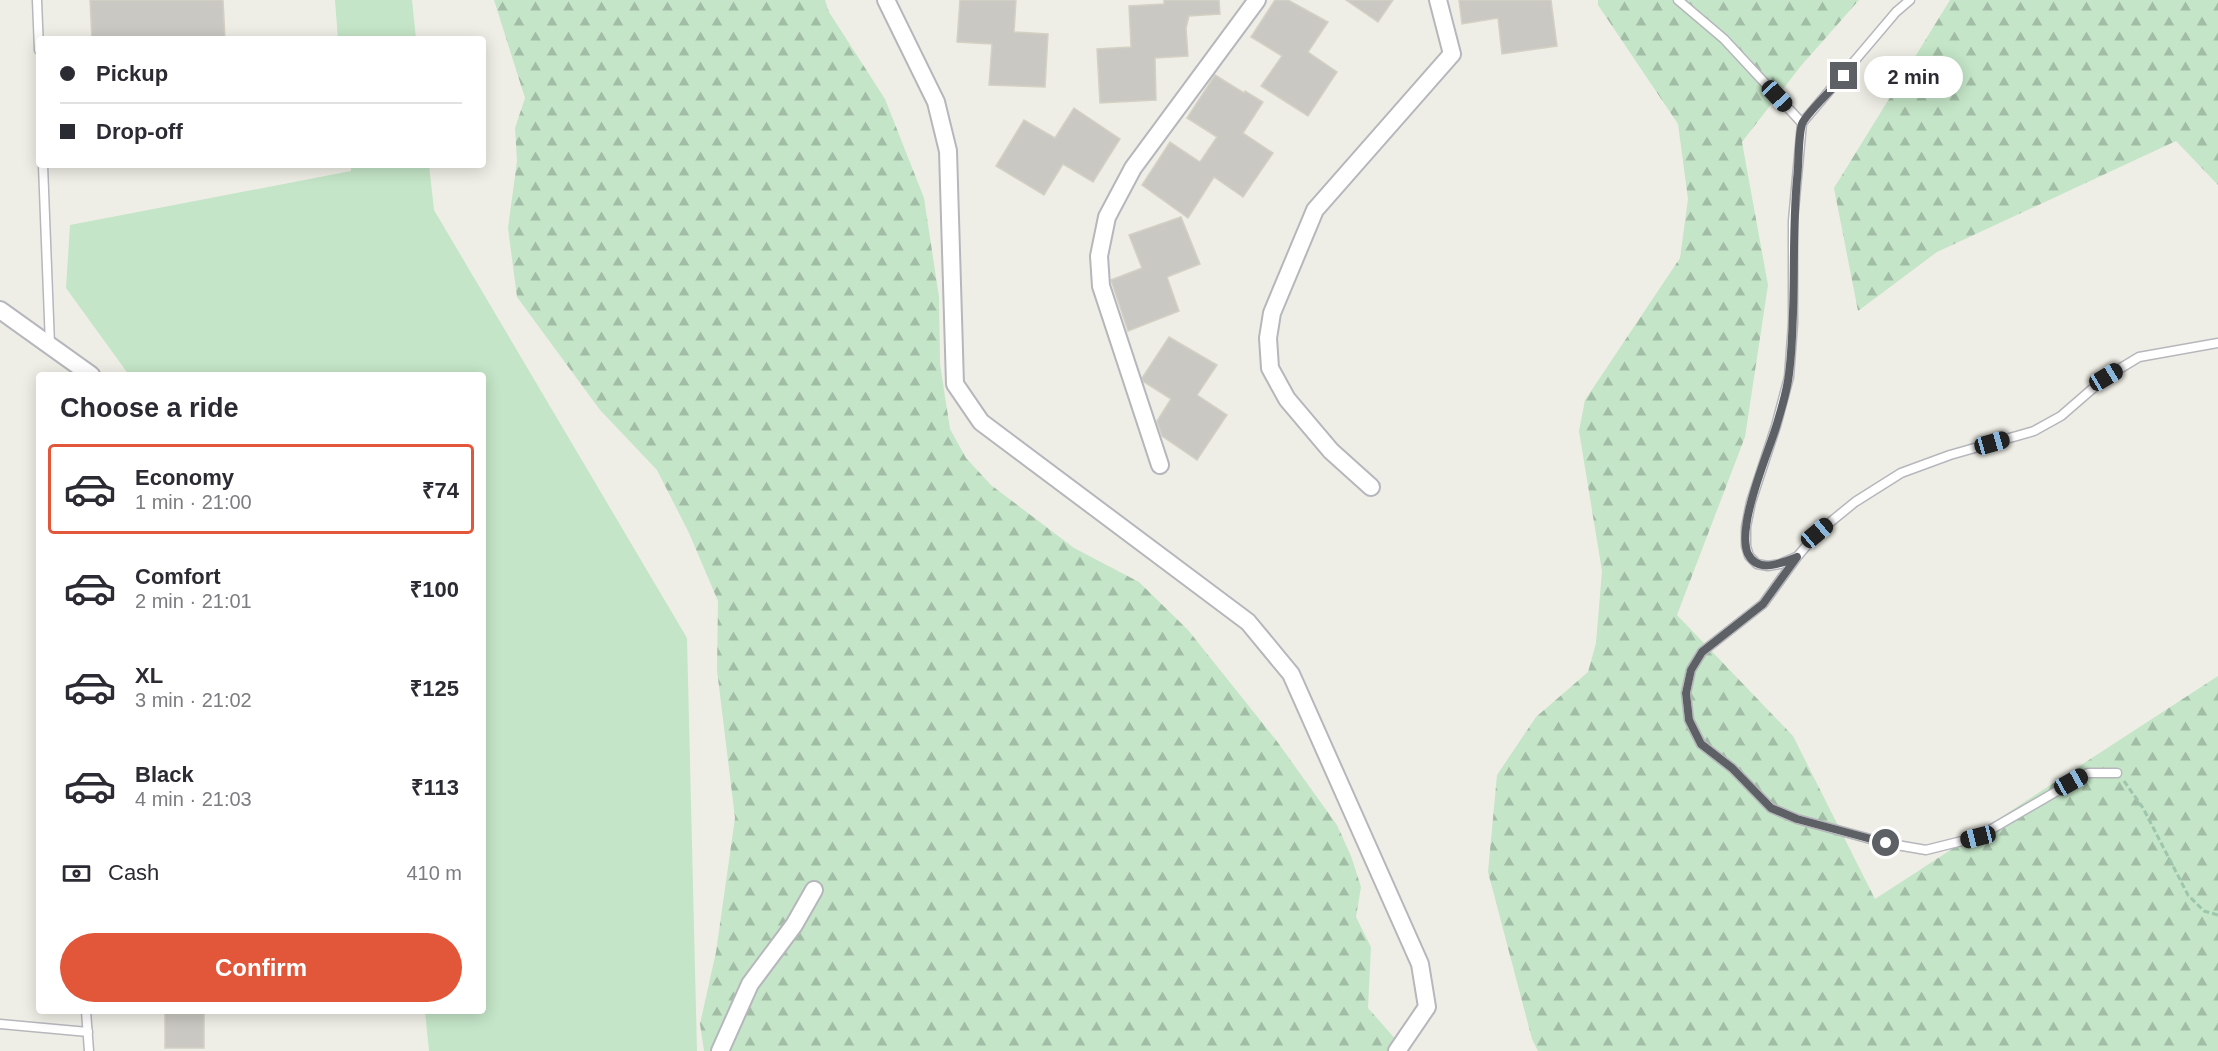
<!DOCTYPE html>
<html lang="en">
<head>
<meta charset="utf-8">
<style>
  body { margin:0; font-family:Arial,sans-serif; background:#f7f7f7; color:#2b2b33; height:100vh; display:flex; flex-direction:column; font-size:22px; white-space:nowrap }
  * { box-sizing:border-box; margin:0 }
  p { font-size:20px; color:#7c7c81 }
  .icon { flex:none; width:33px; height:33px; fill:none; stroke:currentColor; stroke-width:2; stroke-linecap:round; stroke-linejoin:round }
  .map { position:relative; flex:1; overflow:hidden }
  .sheet { position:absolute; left:36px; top:372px; width:450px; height:642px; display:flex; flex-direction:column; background:#fff; border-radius:6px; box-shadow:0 3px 15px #0003 }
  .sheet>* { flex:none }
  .hud { position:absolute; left:36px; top:36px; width:450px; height:132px; border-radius:6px; box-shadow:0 3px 15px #0003; display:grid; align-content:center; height:132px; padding:0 24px; background:#fff }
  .end { position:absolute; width:27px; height:27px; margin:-14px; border:8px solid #5d6065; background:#fff; box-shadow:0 0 0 3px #fff }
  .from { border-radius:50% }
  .bubble { position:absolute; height:42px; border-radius:21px; background:#fff; box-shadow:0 3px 15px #0003; font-size:20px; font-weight:700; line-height:42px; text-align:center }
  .car { position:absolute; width:18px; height:36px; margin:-18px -9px; border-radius:8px; box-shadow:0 0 4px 2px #0007; background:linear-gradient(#222 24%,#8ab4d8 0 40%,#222 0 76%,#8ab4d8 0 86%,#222 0) }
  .hud b { display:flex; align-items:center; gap:21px; height:57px; font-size:22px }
  .hud b+b { border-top:2px solid #e1e1e2 }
  .hud i { width:15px; height:15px; background:#2b2b33 }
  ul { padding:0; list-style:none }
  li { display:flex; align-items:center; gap:18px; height:90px; margin:0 12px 9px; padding:0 12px; border:3px solid transparent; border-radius:6px }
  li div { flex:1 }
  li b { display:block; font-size:22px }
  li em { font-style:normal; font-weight:700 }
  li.active { border-color:#e25639 }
  li>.icon { width:54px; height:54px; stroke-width:1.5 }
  h2 { padding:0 24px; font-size:27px; line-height:72px }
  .pay { display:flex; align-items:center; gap:15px; height:66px; padding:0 24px; font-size:22px }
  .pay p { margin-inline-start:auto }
  .button { display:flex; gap:12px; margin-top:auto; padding:12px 24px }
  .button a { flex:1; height:69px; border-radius:36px; background:#e25639; color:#fff; font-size:24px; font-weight:700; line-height:69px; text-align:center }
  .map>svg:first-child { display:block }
</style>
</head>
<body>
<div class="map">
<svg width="2218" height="1051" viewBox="0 0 2218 1051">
  <defs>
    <pattern id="forest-firs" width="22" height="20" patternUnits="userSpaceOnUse" patternTransform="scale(1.5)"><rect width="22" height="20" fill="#c4e5c7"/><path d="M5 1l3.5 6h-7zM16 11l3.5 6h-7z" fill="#a2bda5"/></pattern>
  </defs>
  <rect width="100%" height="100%" fill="#efeee6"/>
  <g fill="#c4e5c7">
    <polygon points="335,0 412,0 416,39 338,39"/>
    <polygon points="351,165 429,165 434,210 687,638 697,1051 429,1051 425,1011 483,1011 483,375 129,375 66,288 70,225 351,171"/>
  </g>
  <g fill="url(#forest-firs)">
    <polygon points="494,0 825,0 829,12 885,99 924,198 939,297 940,364 950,429 966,458 991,485 1074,548 1139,582 1188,630 1276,740 1337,825 1351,856 1361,887 1356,917 1371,947 1368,1008 1406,1051 704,1051 700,1024 716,952 735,818 717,670 718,601 689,533 657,470 600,410 517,297 508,228 517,161 515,128 525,98"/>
    <polygon points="1598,0 1859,0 1800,67 1742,142 1768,285 1745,437 1677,615 1793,736 1875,899 2218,676 2218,1051 1538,1051 1532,1039 1488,872 1497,775 1536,717 1588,672 1596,643 1602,571 1579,431 1585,400 1680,258 1688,199 1678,124 1598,5"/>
    <polygon points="1950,0 2218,0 2218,185 2176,141 1937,252 1858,311 1834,188"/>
  </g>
  <g fill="#cac8c2" stroke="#d4d0c4" stroke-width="1.5">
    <polygon points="90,0 223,0 225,39 92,39"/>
    <polygon points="960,0 1016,0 1014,32 1048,34 1045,87 989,85 992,44 957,42"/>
    <polygon points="1164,0 1219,0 1220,14 1189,16 1186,28 1188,56 1155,58 1156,100 1100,103 1097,49 1131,47 1129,6 1164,4"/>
    <polygon points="1275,0 1288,0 1328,22 1308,52 1337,72 1308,116 1261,86 1282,56 1251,37"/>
    <polygon points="1346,0 1393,0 1378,22"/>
    <polygon points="1459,0 1551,0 1557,46 1502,54 1498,18 1462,24"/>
    <polygon points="1215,75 1244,93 1245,91 1263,102 1243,133 1273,153 1243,197 1214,177 1188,218 1142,185 1170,142 1200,162 1217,137 1187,118"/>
    <polygon points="1074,108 1120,139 1093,182 1063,164 1044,195 996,166 1024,120 1055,138"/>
    <polygon points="1181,217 1200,264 1167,277 1179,311 1128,331 1111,280 1142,268 1129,235"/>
    <polygon points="1169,337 1217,365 1197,395 1227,415 1197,460 1162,436 1157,421 1171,399 1144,382 1142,378"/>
    <rect x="165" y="1011" width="39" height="37"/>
  </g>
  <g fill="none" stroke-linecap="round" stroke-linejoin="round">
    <g stroke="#b6b7bc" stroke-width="11">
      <g id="lane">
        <polyline points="37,0 39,50"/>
        <polyline points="1678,0 1724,39 1802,123"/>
        <polyline points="43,165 50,345"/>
        <polyline points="1796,557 1780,564 1768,566 1757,564 1749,556 1746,546 1746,527 1751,502 1776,426 1789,377 1793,323 1793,221 1802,123 1896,12 1910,0"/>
        <polyline points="2117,773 2088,773 1978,837 1926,850 1885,843 1797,819 1771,808 1732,768 1701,744 1689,720 1686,693 1691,670 1702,652 1763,604 1797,557 1817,533 1855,502 1901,473 1950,455 2034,431 2061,416 2106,377 2139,357 2218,343"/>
        <polyline points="86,1011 89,1051"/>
        <polyline points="0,1024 88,1032"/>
      </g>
    </g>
    <g stroke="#b6b7bc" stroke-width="20">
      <g id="street">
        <polyline points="886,0 936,102 948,151 955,384 981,422 1248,622 1291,674 1420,964 1427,1007 1397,1051"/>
        <polyline points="0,310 91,375"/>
        <polyline points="1160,465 1101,286 1099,256 1107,217 1133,168 1257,0"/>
        <polyline points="1371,487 1331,451 1287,399 1270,368 1268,338 1272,313 1315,210 1452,54 1438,0"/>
        <polyline points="720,1051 750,984 794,925 814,890"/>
      </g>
    </g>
    <polyline stroke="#9dc6ac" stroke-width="3" stroke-dasharray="6 3" stroke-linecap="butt" points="2124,781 2143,808 2188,895 2204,911 2218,915"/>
    <use href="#lane" stroke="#fff" stroke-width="8"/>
    <use href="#street" stroke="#fff" stroke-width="16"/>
  </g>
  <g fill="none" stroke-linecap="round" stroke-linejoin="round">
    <path stroke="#5d6065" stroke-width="8" d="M 1844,76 C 1835,86 1805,115 1802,124 C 1798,137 1799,164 1797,179 C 1791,244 1797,309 1789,374 C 1787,392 1781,410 1776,427 C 1767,456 1736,527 1748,554 C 1758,574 1782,563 1797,557 L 1763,604 L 1702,652 L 1691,670 L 1686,693 L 1689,720 L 1701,744 L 1732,768 L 1771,808 L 1797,819 L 1886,843"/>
  </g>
</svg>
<i class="end from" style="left:1886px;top:843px"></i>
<i class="end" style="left:1844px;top:76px"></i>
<div class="bubble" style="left:1864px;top:56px;width:99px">2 min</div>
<i class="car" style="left:1777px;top:96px;rotate:137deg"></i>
<i class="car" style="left:2106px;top:377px;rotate:59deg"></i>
<i class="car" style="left:1992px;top:443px;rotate:74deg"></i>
<i class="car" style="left:1817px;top:533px;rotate:50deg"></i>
<i class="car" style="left:2071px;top:782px;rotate:61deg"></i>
<i class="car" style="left:1978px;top:837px;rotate:256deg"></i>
<div class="hud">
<b><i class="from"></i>Pickup</b>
<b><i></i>Drop-off</b>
</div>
<section class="sheet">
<h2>Choose a ride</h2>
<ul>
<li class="active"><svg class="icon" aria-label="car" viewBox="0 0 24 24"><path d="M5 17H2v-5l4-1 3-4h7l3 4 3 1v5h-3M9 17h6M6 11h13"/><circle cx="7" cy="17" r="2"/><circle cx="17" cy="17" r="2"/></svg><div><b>Economy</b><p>1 min · 21:00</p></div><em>₹74</em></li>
<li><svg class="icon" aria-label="car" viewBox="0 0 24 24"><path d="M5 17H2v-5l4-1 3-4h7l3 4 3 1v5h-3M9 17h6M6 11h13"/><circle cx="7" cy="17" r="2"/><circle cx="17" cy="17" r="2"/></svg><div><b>Comfort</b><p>2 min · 21:01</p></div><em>₹100</em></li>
<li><svg class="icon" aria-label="car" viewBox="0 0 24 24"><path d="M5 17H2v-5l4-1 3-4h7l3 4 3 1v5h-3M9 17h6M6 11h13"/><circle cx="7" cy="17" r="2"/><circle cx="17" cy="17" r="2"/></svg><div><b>XL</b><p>3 min · 21:02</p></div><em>₹125</em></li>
<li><svg class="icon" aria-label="car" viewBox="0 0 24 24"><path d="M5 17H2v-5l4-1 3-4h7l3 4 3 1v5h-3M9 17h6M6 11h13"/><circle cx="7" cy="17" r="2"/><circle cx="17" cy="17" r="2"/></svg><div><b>Black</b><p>4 min · 21:03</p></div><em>₹113</em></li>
</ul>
<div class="pay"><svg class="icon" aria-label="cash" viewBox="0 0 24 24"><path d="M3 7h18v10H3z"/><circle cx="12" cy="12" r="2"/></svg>Cash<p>410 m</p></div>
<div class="button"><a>Confirm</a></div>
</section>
</div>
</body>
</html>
